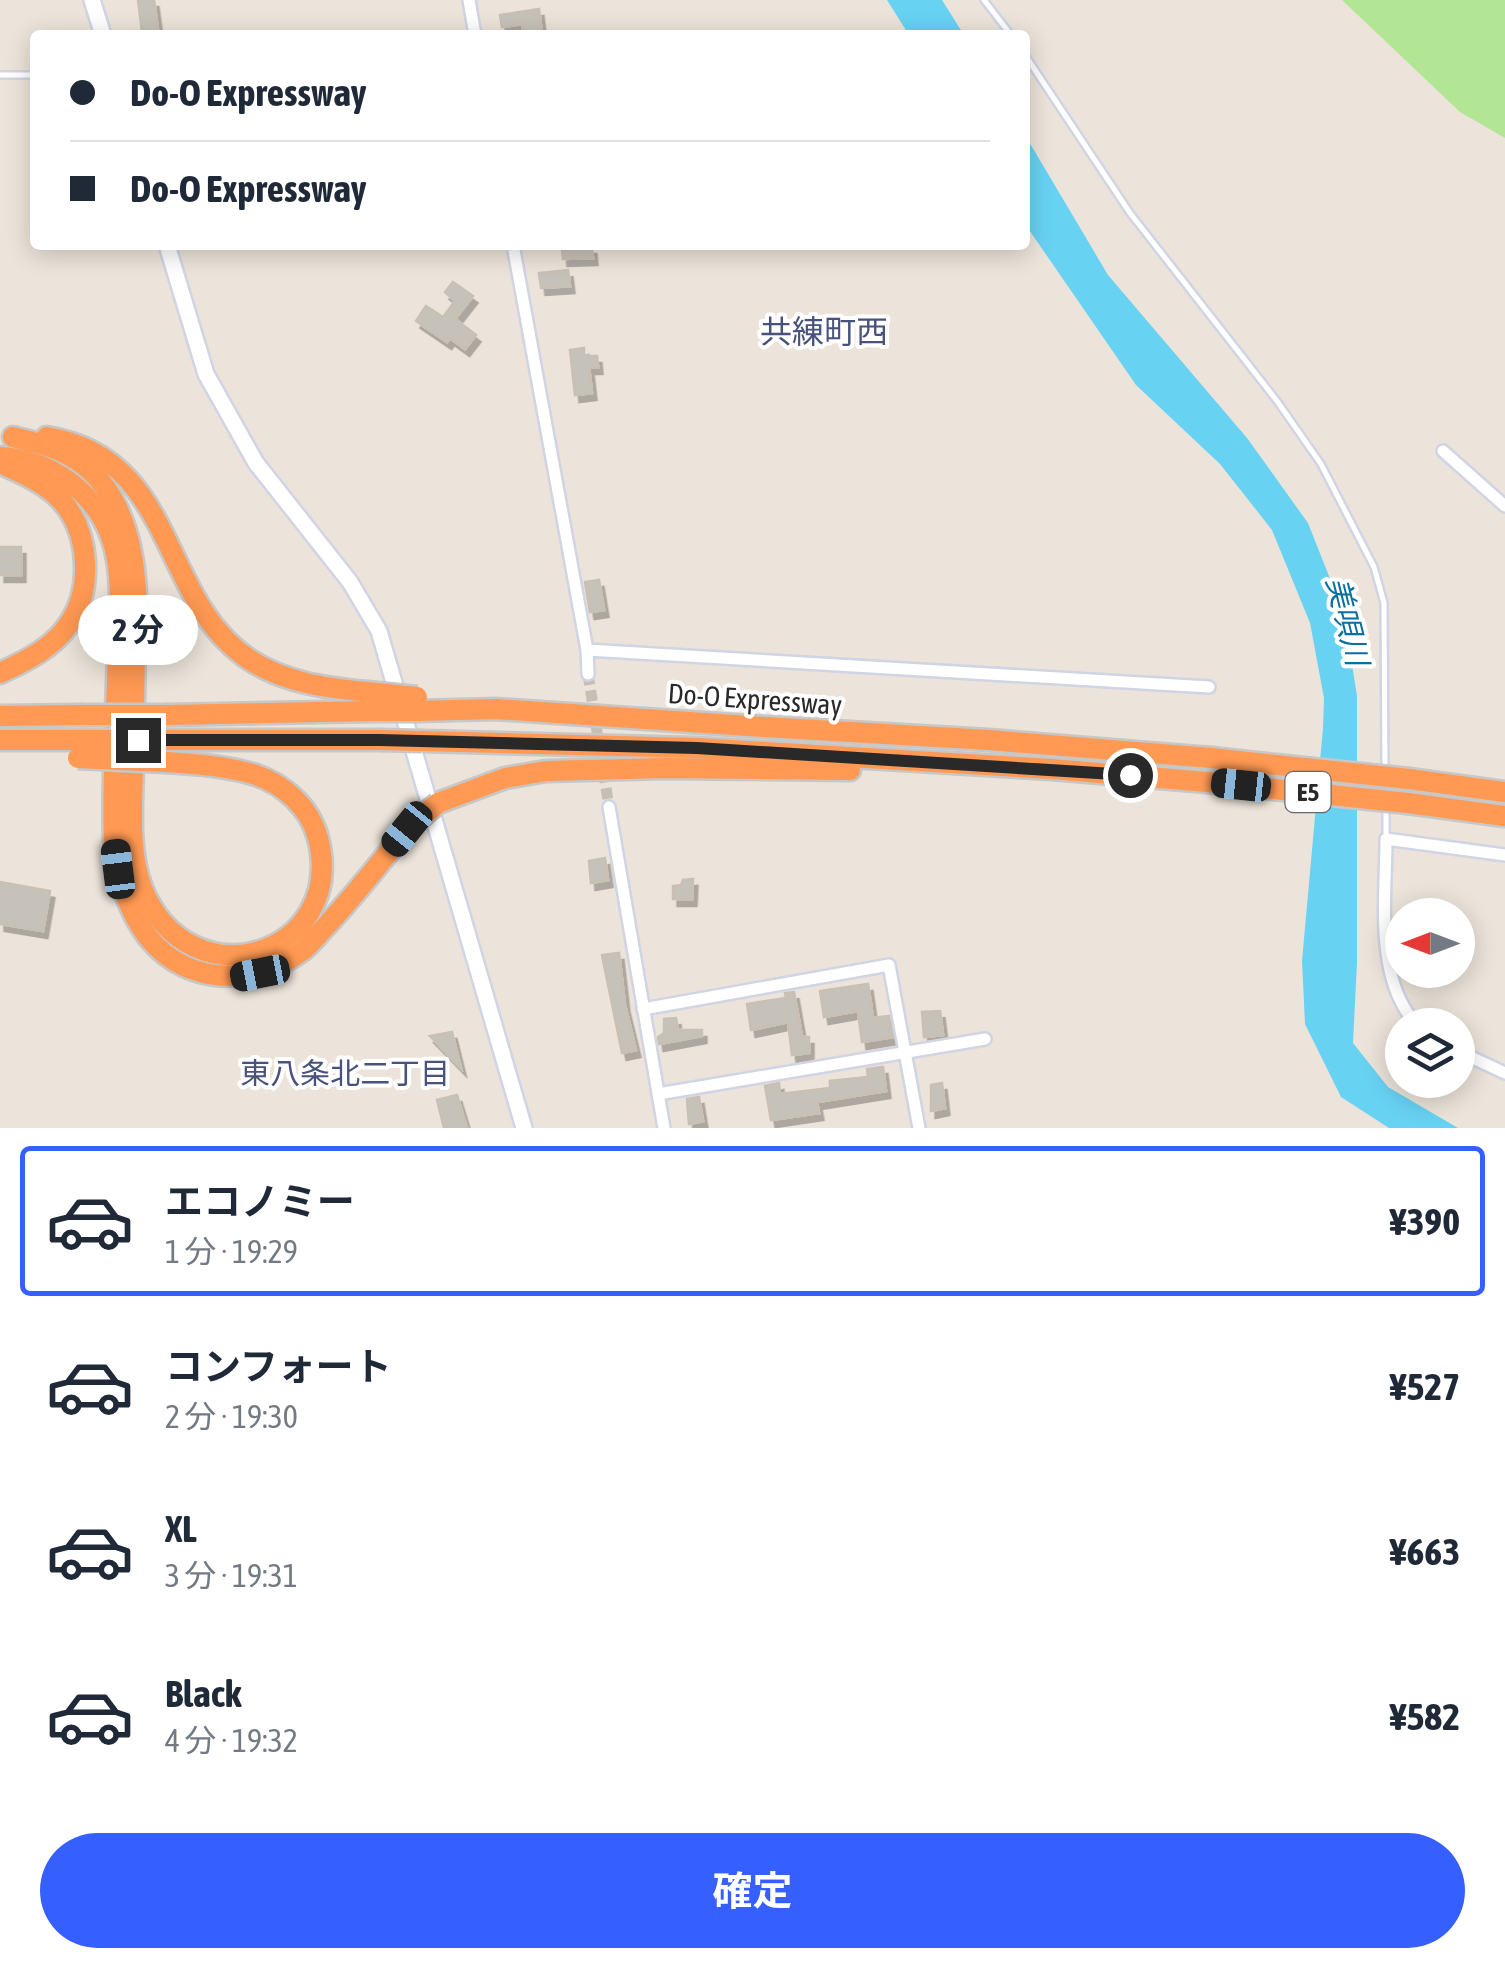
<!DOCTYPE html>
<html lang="ja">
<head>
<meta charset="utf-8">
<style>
  body { margin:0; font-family:"Asap Condensed","Noto Sans JP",sans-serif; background:#f6f6f7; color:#1f2937; height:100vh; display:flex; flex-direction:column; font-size:38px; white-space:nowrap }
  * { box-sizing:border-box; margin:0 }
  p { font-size:32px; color:#747a83 }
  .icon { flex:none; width:55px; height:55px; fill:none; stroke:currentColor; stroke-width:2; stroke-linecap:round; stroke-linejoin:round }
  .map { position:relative; height:1128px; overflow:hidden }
  .panel { display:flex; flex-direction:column; background:#fff; flex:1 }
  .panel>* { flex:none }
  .top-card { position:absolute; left:30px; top:30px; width:1000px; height:220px; border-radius:10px; box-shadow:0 5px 25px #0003; display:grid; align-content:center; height:220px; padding:0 40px; background:#fff }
  .needle { width:65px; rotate:270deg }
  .controls { position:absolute; left:1385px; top:898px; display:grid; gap:20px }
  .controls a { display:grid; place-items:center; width:90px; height:90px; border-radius:50%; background:#fff; box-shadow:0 5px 25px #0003; font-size:50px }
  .end { position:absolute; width:45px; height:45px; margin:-22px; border:12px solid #292929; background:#fff; box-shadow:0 0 0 5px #fff }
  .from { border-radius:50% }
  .bubble { position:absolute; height:70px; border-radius:35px; background:#fff; box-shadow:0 5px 25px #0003; font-size:32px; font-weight:700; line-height:70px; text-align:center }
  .car { position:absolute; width:30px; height:60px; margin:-30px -15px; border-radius:12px; box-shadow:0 0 8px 2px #0007; background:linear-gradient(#222 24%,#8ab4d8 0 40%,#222 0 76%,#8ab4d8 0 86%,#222 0) }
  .top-card b { display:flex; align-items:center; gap:35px; height:95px; font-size:38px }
  .top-card b+b { border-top:2px solid #e0e1e3 }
  .top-card i { width:25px; height:25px; background:#1f2937 }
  ul { padding:18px 0 0; list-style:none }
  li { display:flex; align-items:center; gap:30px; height:150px; margin:0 20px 15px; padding:0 20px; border:5px solid transparent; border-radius:10px }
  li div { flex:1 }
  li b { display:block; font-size:38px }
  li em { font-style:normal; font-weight:700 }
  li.current { border-color:#355fff }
  li>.icon { width:90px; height:90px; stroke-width:1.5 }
  .primary-button { display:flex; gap:20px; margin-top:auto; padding:20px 40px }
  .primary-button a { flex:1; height:115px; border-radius:60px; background:#355fff; color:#fff; font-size:40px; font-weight:700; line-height:115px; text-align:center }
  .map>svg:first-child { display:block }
</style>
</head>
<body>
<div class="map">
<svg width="1505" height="1128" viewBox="0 0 1505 1128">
  <defs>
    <filter id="shadow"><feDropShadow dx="4.5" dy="7" stdDeviation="0" flood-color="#0004"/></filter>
  </defs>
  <rect width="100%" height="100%" fill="#ece4da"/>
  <polygon fill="#b2e694" points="1342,0 1505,0 1505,138 1460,112"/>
  <g fill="#68d2f3">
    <polygon points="887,0 942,0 964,35 909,35"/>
    <polygon points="1025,135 1108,275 1247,438 1308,523 1344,614 1357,696 1357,963 1353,1043 1388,1087 1458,1128 1389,1128 1341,1097 1305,1024 1302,961 1323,728 1324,698 1310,623 1272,530 1220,464 1136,385 1025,224"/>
  </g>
  <g fill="#c7c2b9" stroke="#c8c0b4" stroke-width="2.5" filter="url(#shadow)">
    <polygon points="138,0 154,0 158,30 142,32"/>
    <polygon points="539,9 542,34 524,35 522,24 502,27 500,15"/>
    <polygon points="592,247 593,258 563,259 562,248"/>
    <polygon points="568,270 570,286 541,288 539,273"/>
    <polygon points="453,282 473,296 455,319 476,335 465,349 450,338 447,342 416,321 426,306 443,317 455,301 445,292"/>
    <polygon points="584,348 584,356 597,356 598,367 589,367 592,393 575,395 570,350"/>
    <rect x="0" y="547" width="21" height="28"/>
    <polygon points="599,580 604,610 590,612 585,582"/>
    <polygon points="605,858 608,880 591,883 589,861"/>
    <polygon points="693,879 692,899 673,899 673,886 681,885 683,880"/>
    <polygon points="0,882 50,891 43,931 0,924"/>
    <polygon points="619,953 625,1005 636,1050 622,1053 602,955"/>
    <polygon points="868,984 873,1018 889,1016 893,1037 862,1042 858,1011 824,1017 820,991"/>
    <polygon points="794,992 802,1037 809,1037 809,1053 792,1055 788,1022 751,1030 747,1004 786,998 785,993"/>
    <polygon points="940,1011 943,1035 924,1037 922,1012"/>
    <polygon points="676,1018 678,1030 702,1030 702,1036 659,1044 658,1037 664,1033 664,1019"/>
    <polygon points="452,1032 461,1068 430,1036"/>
    <polygon points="883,1067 886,1091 817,1102 819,1113 771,1120 765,1086 779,1083 780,1094 830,1088 830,1081 868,1077 867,1069"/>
    <polygon points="942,1083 945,1108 931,1111 931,1085"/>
    <polygon points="457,1095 467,1128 444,1128 437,1100"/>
    <polygon points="699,1097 703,1121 689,1124 687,1099"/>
  </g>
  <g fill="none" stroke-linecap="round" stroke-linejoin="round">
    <polyline stroke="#c5bfb7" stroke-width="11" stroke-dasharray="11 5.5" stroke-linecap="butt" points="588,674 609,807"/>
    <g stroke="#d0d4e3" stroke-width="10">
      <g id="lane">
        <polyline points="984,0 1011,35"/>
        <polyline points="1025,55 1130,213 1277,401 1321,464 1374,567 1384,603 1385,772"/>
        <polyline points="0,75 35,75"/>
        <polyline points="1386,808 1386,837"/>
      </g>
    </g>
    <g stroke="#d0d4e3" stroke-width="16">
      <g id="street">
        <polyline points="469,0 475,35"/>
        <polyline points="513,245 587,650 588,674"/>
        <polyline points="1443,451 1505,506"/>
        <polyline points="587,650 1209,687"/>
        <polyline points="609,807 664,1128"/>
        <polyline points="643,1009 889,965 919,1128"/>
        <path d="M 1417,1025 C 1374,979 1386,898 1386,839 L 1505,855"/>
        <polyline points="1458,1051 1505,1073"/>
        <polyline points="658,1094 985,1039"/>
      </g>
    </g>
    <g stroke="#d0d4e3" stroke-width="20">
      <g id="secondary">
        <polyline points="92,0 103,35"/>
        <polyline points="167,245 206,374 256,463 350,582 379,631 524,1128"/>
      </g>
    </g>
    <g stroke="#c7c7c7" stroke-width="25">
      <g id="highway">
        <path d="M 13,437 C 28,441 44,444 58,450 C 116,474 133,536 136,592 C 135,648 134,704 133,759 C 133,801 127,848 142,888 C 190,1006 348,955 318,838 C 310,808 285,785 256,775 C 227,766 197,764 166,762"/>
        <path d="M 47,437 C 178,458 158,600 250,660 C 285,683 327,688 367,692"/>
        <path d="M 0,457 C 49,459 96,492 112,539 C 124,576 119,616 118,654 C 116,716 112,778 114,840 C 118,871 124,900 141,927 C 177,985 250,989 302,951 C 312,943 320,932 329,923 C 356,893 382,861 407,829"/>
        <path d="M 0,673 C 26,661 53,648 69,624 C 93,589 90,532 61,500 C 45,483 23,474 2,464"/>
        <polyline points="417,711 496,709 764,727 989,740 1211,758"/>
        <polyline points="168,715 372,711"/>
        <polyline points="0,716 80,715"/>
        <polyline points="0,740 81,740"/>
        <polyline points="167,740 380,740"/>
        <polyline points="422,741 697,748 1052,769 1207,782"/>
        <polyline points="1409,779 1505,792"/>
        <polyline points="438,803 505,778 546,771 666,768 850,770"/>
        <polyline points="1408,803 1505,816"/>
      </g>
    </g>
    <use href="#lane" stroke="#fff" stroke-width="5"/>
    <use href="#street" stroke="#fff" stroke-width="11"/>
    <use href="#secondary" stroke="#fff" stroke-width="15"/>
    <use href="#highway" stroke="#ff9953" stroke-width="20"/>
    <g stroke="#c7c7c7" stroke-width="25" stroke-linecap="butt">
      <g id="highway-bridge">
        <polyline points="367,692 417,697"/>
        <polyline points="372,711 417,711"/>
        <polyline points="80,715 168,715"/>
        <polyline points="81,740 167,740"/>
        <polyline points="380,740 422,741"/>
        <polyline points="78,758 166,762"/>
        <polyline points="1211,758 1409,779"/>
        <polyline points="1207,782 1408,803"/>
        <polyline points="407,829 438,803"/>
      </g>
    </g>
    <use href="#highway-bridge" stroke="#ff9953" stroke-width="20"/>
  </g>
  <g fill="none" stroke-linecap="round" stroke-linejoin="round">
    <polyline stroke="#292929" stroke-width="12" points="138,740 380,740 697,748 1130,775"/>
  </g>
  <g text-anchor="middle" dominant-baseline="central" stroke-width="8" stroke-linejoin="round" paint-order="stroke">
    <rect fill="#fff" stroke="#696969" stroke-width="2.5" x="1285.5" y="772" width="45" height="40" rx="8"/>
    <g font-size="25" font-weight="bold" fill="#292929">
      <text x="1308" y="792">E5</text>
    </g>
    <g font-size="28" fill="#292929" stroke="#fff">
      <text transform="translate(755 699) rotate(4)">Do-O Expressway</text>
    </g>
    <g font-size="30" font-style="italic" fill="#086f9f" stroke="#fff">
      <text transform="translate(1348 621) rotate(76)">美唄川</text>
    </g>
    <g font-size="30" fill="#48527c" stroke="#fff">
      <text x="345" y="1073">東八条北二丁目</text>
    </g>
    <g font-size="32" fill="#48527c" stroke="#fff">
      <text x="824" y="331">共練町西</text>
    </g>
  </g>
</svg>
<div class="controls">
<a><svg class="needle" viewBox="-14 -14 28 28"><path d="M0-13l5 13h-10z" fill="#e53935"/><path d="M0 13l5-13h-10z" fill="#747a83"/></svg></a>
<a><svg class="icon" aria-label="layers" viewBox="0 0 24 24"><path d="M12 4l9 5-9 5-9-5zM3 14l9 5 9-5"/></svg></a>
</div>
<i class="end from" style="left:1130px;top:775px"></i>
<i class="end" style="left:138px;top:740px"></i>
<div class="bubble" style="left:78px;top:595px;width:120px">2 分</div>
<i class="car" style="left:1241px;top:785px;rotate:276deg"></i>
<i class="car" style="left:407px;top:829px;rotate:219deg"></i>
<i class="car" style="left:118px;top:869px;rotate:353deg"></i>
<i class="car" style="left:260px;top:973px;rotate:259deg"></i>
<div class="top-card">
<b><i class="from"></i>Do-O Expressway</b>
<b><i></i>Do-O Expressway</b>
</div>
</div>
<section class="panel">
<ul>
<li class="current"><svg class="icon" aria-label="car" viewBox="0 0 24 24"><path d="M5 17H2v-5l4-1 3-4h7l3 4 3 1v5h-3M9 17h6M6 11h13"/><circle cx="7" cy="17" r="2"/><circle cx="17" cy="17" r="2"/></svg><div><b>エコノミー</b><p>1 分 · 19:29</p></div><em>¥390</em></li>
<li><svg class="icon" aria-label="car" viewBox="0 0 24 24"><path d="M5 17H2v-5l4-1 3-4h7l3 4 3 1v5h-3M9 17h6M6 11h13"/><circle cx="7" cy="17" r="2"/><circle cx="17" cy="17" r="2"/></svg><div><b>コンフォート</b><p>2 分 · 19:30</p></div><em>¥527</em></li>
<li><svg class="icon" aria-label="car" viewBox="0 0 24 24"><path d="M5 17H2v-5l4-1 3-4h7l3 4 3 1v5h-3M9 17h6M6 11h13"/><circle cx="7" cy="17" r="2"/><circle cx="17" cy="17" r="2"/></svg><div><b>XL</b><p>3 分 · 19:31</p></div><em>¥663</em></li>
<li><svg class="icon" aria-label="car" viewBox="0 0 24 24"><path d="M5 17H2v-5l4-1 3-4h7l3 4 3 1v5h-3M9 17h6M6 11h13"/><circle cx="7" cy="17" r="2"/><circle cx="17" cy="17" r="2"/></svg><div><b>Black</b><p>4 分 · 19:32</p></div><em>¥582</em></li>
</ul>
<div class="primary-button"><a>確定</a></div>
</section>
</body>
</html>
